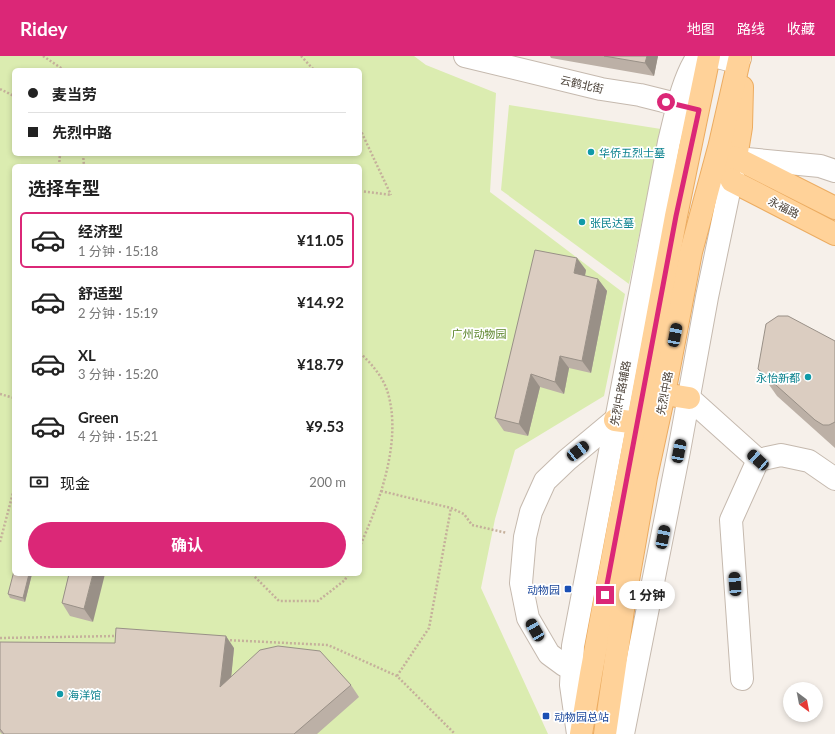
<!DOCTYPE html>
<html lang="zh">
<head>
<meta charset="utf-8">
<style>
  body { margin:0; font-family:Lato,"Noto Sans SC",sans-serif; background:#f2f2f2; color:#222; height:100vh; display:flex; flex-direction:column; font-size:15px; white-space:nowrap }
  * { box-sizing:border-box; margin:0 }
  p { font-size:13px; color:#767676 }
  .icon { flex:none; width:22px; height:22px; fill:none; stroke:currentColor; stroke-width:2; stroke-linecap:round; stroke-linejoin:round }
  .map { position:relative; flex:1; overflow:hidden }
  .side { position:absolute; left:12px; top:108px; width:350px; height:412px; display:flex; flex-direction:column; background:#fff; border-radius:6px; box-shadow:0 2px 6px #0003 }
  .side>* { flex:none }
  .banner { position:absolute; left:12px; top:12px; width:350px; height:88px; border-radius:6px; box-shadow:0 2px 6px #0003; display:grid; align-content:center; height:88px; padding:0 16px; background:#fff }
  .needle { width:26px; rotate:148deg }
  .buttons { position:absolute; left:783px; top:626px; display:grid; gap:8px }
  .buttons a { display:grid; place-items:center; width:40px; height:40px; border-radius:50%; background:#fff; box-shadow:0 2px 6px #0003; font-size:20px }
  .end { position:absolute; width:18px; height:18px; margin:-9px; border:5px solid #db2777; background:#fff; box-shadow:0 0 0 2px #fff }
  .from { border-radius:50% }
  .bubble { position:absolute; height:28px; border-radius:14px; background:#fff; box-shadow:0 2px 6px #0003; font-size:13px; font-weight:700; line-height:28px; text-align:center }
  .car { position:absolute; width:12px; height:24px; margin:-12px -6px; border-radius:5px; box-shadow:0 0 3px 1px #0007; background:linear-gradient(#222 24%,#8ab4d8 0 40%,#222 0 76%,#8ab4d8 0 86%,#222 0) }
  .banner b { display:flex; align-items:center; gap:14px; height:38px; font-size:15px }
  .banner b+b { border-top:1px solid #e0e0e0 }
  .banner i { width:10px; height:10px; background:#222 }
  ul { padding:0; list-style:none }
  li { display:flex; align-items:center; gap:12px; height:56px; margin:0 8px 6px; padding:0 8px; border:2px solid transparent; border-radius:6px }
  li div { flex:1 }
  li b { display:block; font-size:15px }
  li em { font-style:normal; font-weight:700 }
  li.on { border-color:#db2777 }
  li>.icon { width:36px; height:36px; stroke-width:1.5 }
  h2 { padding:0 16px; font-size:18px; line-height:48px }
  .pay { display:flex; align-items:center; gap:10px; height:44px; padding:0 16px; font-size:15px }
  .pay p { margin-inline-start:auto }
  .button { display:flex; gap:8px; margin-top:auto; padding:8px 16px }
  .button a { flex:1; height:46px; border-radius:24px; background:#db2777; color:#fff; font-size:16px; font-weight:700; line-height:46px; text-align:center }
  header { display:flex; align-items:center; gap:24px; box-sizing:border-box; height:56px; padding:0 20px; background:#db2777; color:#fff }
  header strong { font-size:19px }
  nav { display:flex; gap:22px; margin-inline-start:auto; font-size:14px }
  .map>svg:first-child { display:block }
</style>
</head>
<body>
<header>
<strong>Ridey</strong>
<nav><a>地图</a><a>路线</a><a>收藏</a></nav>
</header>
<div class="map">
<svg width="835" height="678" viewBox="0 0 835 678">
  <rect width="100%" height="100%" fill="#f6f0ea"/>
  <g fill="#dbecb0" fill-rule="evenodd">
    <path d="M 0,0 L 414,0 L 426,9 L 496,37 L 490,136 L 625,238 L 604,340 L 515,394 L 495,463 L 481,532 L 548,678 L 0,678 ZM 14,14 L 360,14 L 360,98 L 14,98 ZM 14,110 L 360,110 L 360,518 L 14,518 Z"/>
    <polygon points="509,49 661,73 629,228 501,134"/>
  </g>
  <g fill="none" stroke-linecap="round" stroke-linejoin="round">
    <g stroke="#c5b9ae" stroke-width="24">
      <g id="minor">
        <polyline points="465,0 601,33 640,39 692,52"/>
        <polyline points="714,0 729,4 740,2"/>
        <polyline points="689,342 758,404"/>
        <polyline points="583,615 564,609 549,598 528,562 521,527 525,481 531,456 545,425 567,404 615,364"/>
        <polyline points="742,623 731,464 758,404 781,399 809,405 835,423"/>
        <path d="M 578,678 L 571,629 L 573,590 L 669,86 C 676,58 682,24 698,0"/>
        <polyline points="623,678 679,395 707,241 736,102 820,110 835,115"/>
      </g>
    </g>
    <g stroke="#ecac61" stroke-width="24">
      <g id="major">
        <polyline points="720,89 724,108 732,125 835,178"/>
        <polyline points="736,102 741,71 742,31"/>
        <path d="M 714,112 C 719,105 727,100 736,102 L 835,152"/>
        <polyline points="664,338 689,342"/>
        <polyline points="615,364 638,367"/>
        <polyline points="581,678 591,618 676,160 709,0"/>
        <polyline points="605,678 624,547 646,421 664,338 691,196 720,88 740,0"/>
      </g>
    </g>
    <g stroke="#c5b09b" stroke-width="2.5" stroke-dasharray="2 2" stroke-linecap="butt">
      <polyline points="43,0 64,14"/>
      <polyline points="301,0 314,14"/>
      <polyline points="0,33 14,40"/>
      <polyline points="360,73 391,139"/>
      <polyline points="83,98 84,110"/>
      <polyline points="59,110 60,98"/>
      <polyline points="360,135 391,139"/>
      <path d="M 360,297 C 371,307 382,320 387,334 C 403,383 380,445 360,490"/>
      <polyline points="0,338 14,342"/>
      <polyline points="381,435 451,452 464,458 472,469 507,477"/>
      <polyline points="0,486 14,433"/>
      <polyline points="252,518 279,545 318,545 345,524 348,518"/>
      <polyline points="0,582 117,580"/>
      <polyline points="226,584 328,589 397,620 455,678"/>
      <polyline points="397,620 429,572 451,452"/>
    </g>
    <use href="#minor" stroke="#fff" stroke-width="22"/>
    <use href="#major" stroke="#ffd299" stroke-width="22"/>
  </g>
  <g fill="#bcb0a6">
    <polygon points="550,0 658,0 654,20 551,2"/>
    <polygon points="586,214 585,220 598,223 607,235 591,317 569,312 564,338 540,331 528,380 504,375 495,362"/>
    <polygon points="835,285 835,392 777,340 758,313"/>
    <polygon points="14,518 32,518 25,546 10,542 8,538"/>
    <polygon points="69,518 93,566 70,560 62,547"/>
    <polygon points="0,586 234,592 231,621 351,629 359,641 317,678 2,678 0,676"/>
  </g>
  <g fill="#999087">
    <polygon points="647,0 658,0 654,20 645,7"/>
    <polygon points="577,202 586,214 583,229 574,217"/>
    <polygon points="598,223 607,235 591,317 582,305"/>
    <polygon points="560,300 569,312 564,338 555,326"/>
    <polygon points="531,318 540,331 528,380 519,368"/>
    <polygon points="29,518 32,518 25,546 23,542"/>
    <polygon points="93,518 105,518 93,566 84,553"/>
    <polygon points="226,580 234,592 229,644 220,631"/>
  </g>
  <g fill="#dbcdc1" stroke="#999087">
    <polygon points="604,0 647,0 645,7"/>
    <polygon points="535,194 577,202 574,217 598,223 582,305 560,300 555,326 531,318 519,368 495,362"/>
    <polygon points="778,260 788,260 835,285 835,366 829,369 823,369 815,364 758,313 766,268"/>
    <polygon points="14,515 14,518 29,518 23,542 8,538"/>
    <polygon points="69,518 93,518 84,553 62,547"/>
    <polygon points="116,572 226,580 220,631 260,594 278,590 320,595 351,629 294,678 4,678 0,673 0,586 115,587"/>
  </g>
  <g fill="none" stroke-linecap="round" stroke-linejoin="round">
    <polyline stroke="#db2777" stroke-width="5" points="605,539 676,160 699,54 666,46"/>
  </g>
  <g fill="#0f9aa8" stroke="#fff" stroke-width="1.5">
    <circle cx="591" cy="96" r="4"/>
    <circle cx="582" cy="166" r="4"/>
    <circle cx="808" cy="321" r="4"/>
    <circle cx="60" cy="638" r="4"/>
  </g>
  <g fill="#1a4fb4" stroke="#fff" stroke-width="1.5">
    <rect x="564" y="529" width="8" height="8" rx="2"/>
    <rect x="542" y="656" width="8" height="8" rx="2"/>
  </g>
  <g text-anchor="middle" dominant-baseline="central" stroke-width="3.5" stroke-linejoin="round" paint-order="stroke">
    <g font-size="11" fill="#4a4037" stroke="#fff">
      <text transform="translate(582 28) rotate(13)">云鹤北街</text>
      <text transform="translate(784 151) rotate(27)">永福路</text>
      <text transform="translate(620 337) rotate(-79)">先烈中路辅路</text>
      <text transform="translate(664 337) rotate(-79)">先烈中路</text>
    </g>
    <g font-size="11" fill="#0d838f" stroke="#fff" text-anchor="start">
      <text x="599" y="96">华侨五烈士墓</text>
      <text x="590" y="166">张民达墓</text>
      <text x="800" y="321" text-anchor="end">永怡新都</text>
      <text x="68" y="638">海洋馆</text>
    </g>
    <g font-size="11" fill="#578225" stroke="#fff">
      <text x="479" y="277">广州动物园</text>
    </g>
    <g font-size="11" fill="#164399" stroke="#fff" text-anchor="end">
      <text x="560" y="533">动物园</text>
      <text x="554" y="660" text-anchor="start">动物园总站</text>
    </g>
  </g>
</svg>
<div class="buttons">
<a><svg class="needle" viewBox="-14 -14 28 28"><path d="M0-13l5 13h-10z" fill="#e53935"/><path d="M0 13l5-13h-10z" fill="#767676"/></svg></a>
</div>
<i class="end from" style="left:666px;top:46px"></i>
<i class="end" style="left:605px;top:539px"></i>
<div class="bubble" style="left:619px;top:525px;width:56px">1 分钟</div>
<i class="car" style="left:675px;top:279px;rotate:11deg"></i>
<i class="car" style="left:578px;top:395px;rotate:52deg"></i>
<i class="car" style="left:679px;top:395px;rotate:11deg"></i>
<i class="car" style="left:758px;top:404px;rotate:312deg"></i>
<i class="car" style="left:663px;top:481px;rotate:11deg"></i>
<i class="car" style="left:735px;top:528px;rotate:356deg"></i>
<i class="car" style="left:535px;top:574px;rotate:330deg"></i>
<div class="banner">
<b><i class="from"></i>麦当劳</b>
<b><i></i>先烈中路</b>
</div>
<section class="side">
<h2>选择车型</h2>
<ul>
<li class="on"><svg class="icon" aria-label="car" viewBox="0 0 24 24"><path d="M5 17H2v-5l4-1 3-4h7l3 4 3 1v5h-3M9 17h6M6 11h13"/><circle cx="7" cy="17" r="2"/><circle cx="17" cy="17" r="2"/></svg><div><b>经济型</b><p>1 分钟 · 15:18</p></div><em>¥11.05</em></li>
<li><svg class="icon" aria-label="car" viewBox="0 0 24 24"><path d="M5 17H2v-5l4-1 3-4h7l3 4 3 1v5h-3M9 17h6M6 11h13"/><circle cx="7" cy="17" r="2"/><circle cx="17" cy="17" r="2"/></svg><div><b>舒适型</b><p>2 分钟 · 15:19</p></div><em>¥14.92</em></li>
<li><svg class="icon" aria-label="car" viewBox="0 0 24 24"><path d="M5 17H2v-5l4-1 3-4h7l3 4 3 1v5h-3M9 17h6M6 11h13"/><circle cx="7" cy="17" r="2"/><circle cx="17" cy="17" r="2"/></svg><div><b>XL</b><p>3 分钟 · 15:20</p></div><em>¥18.79</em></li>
<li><svg class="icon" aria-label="car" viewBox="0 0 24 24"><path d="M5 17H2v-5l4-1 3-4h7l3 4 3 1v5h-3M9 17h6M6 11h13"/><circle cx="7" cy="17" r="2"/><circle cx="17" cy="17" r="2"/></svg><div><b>Green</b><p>4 分钟 · 15:21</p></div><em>¥9.53</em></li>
</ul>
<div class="pay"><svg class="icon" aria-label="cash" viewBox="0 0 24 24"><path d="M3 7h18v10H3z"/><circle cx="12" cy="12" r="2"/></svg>现金<p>200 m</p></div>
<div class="button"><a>确认</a></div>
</section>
</div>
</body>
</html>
